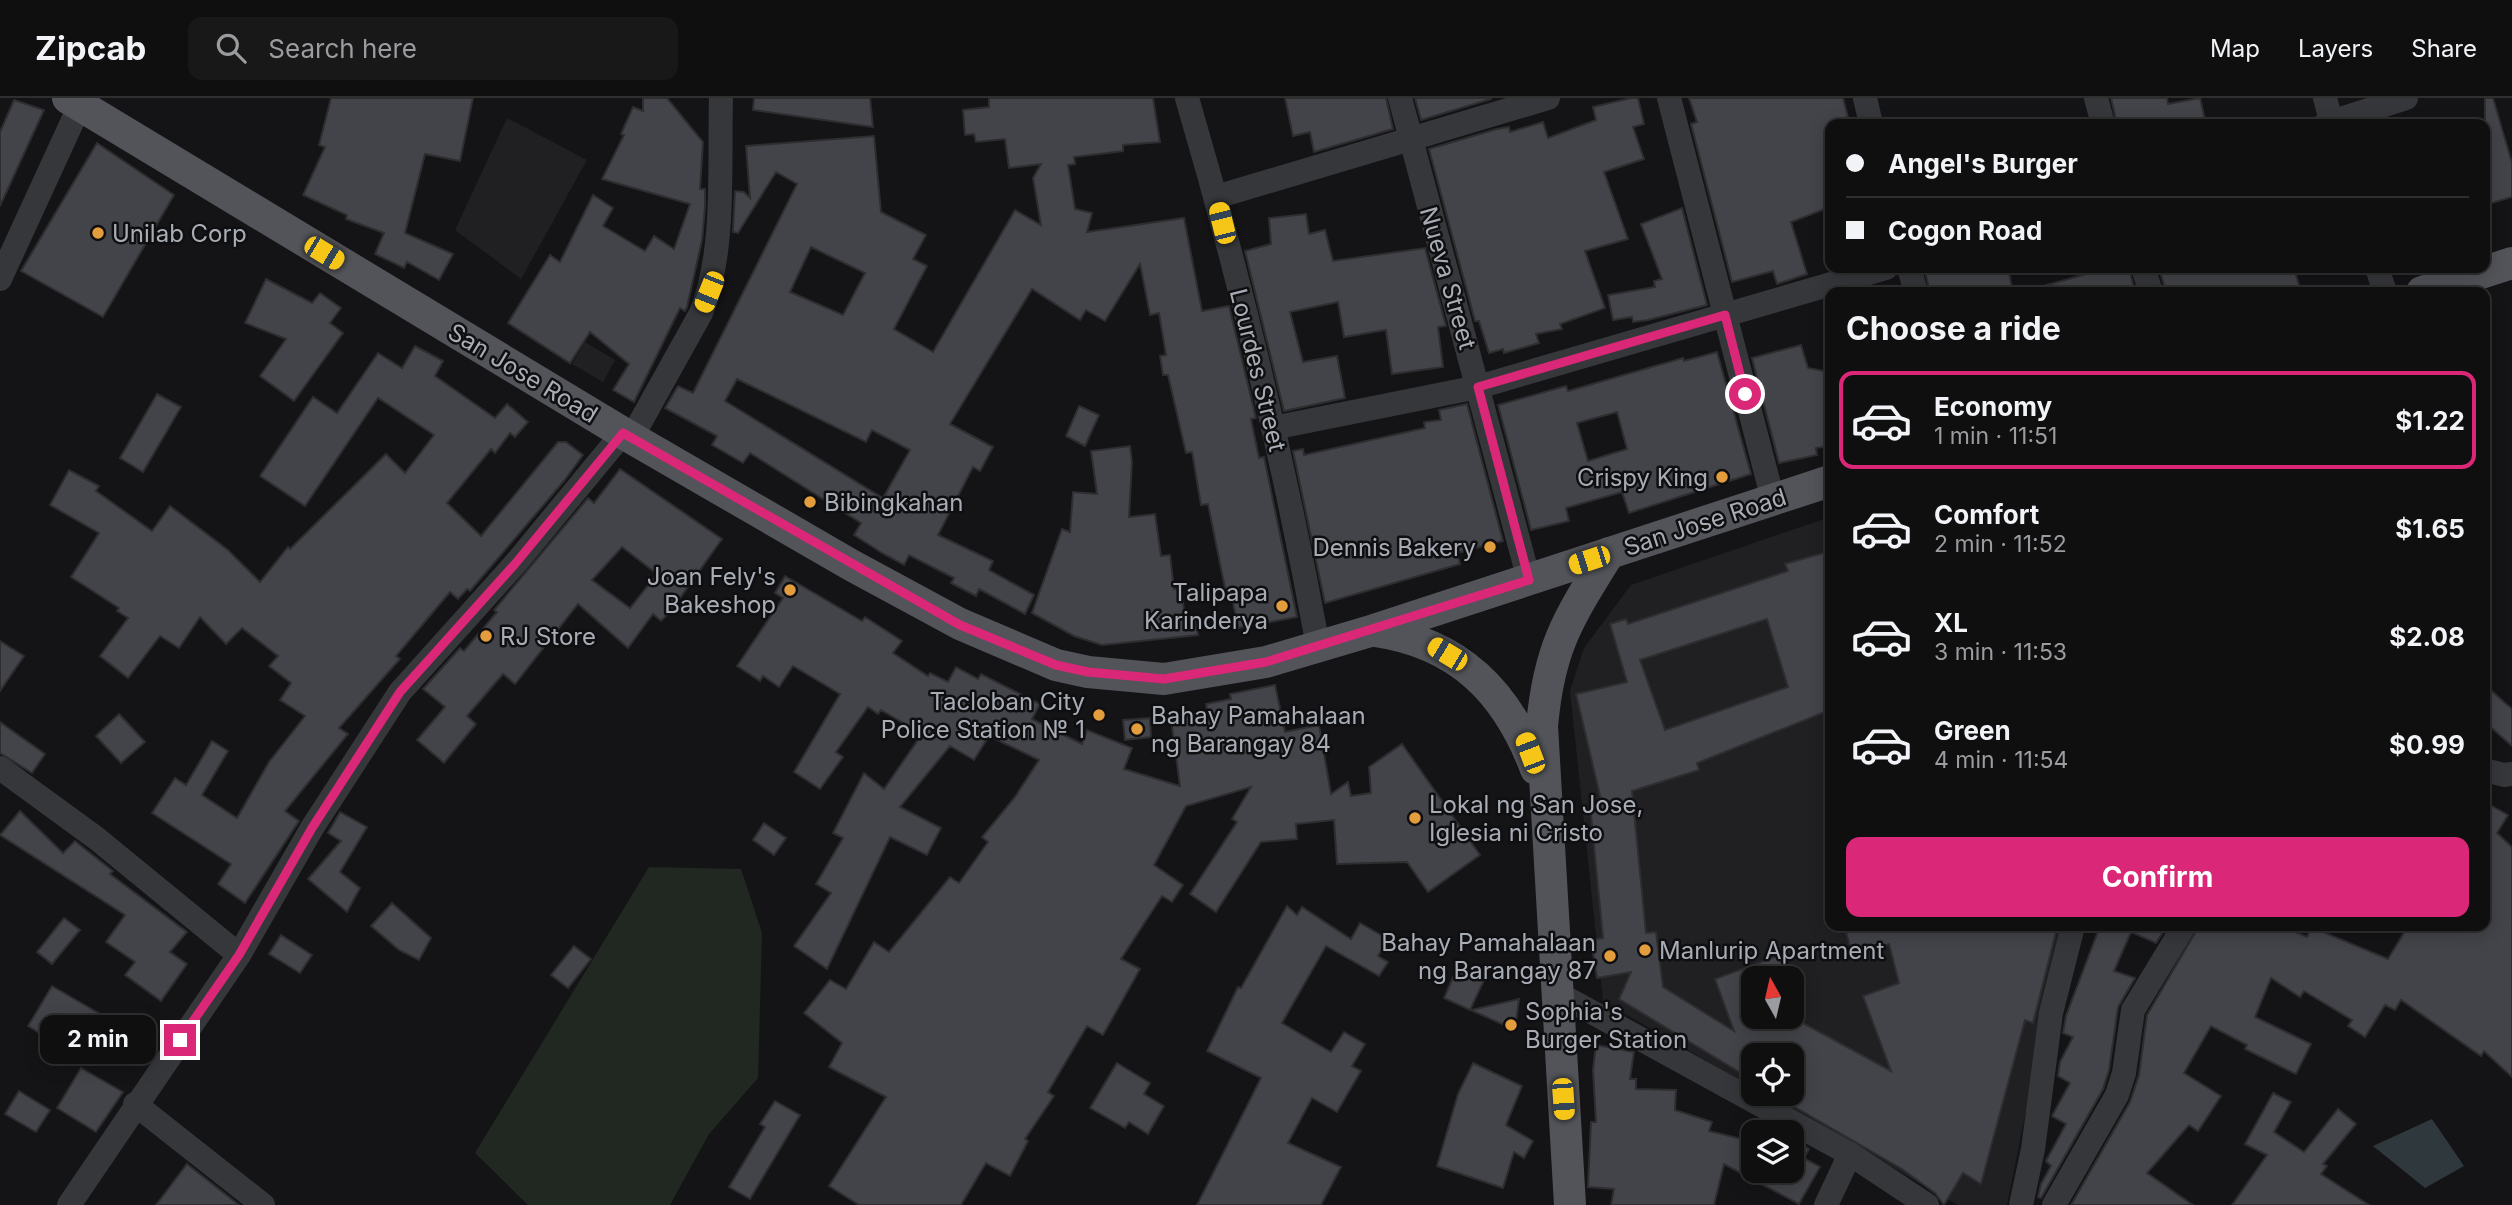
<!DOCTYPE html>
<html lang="en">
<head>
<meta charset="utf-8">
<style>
  body { margin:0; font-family:Inter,sans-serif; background:#181819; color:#f1f3f6; height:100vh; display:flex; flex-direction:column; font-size:26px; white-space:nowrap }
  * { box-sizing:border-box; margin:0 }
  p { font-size:23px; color:#9b9c9f }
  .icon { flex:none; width:38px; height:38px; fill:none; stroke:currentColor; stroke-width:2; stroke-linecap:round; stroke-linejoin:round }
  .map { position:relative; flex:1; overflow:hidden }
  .side { position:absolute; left:1825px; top:189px; width:665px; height:644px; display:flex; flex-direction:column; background:#0f0f10; border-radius:14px; box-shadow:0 4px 18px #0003,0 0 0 2px #2f2f30 }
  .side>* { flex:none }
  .banner { position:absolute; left:1825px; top:21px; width:665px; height:154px; border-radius:14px; box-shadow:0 4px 18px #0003,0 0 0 2px #2f2f30; display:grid; align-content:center; height:154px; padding:0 21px; background:#0f0f10 }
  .needle { width:46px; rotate:352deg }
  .buttons { position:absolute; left:1741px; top:868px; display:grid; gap:14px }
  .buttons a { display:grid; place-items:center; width:63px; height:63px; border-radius:14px; background:#0f0f10; box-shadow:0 4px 18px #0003,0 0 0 2px #2f2f30; font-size:35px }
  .end { position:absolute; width:32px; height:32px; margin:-16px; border:9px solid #db2777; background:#fff; box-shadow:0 0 0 4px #fff }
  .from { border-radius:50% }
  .bubble { position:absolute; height:49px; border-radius:14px; background:#0f0f10; box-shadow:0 4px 18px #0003,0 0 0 2px #2f2f30; font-size:23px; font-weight:700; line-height:49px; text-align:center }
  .car { position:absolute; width:21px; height:42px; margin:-21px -10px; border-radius:9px; box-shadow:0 0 5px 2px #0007; background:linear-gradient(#f5c518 24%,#345 0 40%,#f5c518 0 76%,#345 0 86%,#f5c518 0) }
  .banner b { display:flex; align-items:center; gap:24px; height:66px; font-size:26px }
  .banner b+b { border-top:2px solid #2f2f30 }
  .banner i { width:18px; height:18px; background:#f1f3f6 }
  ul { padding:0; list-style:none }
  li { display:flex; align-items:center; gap:21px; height:98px; margin:0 14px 10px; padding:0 7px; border:4px solid transparent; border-radius:14px }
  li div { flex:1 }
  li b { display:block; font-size:26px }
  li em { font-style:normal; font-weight:700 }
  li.current { border-color:#db2777 }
  li>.icon { width:63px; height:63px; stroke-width:1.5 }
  h2 { padding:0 21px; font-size:32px; line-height:84px }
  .action { display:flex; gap:14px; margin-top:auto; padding:14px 21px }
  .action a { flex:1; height:80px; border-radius:14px; background:#db2777; color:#fff; font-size:28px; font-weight:700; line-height:80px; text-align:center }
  header { display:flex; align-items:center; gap:42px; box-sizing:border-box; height:98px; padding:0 35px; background:#0f0f10; border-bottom:2px solid #2f2f30 }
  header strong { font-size:33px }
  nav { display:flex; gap:38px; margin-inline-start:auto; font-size:24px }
  .search { width:490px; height:63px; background:#181819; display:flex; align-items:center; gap:18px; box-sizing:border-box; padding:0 24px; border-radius:14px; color:#9b9c9f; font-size:26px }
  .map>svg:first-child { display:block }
</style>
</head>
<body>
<header>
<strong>Zipcab</strong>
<div class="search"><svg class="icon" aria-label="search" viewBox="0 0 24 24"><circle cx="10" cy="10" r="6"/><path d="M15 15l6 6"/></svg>Search here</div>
<nav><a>Map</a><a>Layers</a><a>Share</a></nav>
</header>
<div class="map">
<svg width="2512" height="1107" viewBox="0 0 2512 1107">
  <rect width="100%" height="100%" fill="#141416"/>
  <g fill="#202023" fill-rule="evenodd">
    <polygon points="507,20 587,62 521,181 455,132"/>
    <polygon points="585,244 615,262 603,284 572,266"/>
    <path d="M 1830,419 L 1830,828 L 2063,828 L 2007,1107 L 1958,1107 L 1764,996 L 1792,996 L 1792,957 L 1754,957 L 1753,990 L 1603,903 L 1570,593 L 1584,550 L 1631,487 ZM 1754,880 L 1792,880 L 1792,919 L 1754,919 Z"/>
  </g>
  <polygon fill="#202821" points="649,769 741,771 762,835 758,980 709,1036 670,1107 528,1107 475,1055"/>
  <polygon fill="#2e383d" points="2432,1021 2464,1068 2425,1090 2373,1048"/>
  <g fill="#434449" stroke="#2e2e31" stroke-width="2" fill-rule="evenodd">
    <polygon points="331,0 473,0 460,63 425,56 405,135 453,156 439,182 407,164 404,170 375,156 384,135 346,121 347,117 303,97 325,49 319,47"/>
    <polygon points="643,0 667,0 703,44 700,91 705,91 705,109 702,142 687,209 685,213 680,210 634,304 613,292 629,266 590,234 570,265 508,225 550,157 560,164 593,97 613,110 603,128 645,153 654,138 674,151 690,106 602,81 624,37 621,36 633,9 643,13"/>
    <polygon points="754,0 870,0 873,29 753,12"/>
    <path d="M 989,0 L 1153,0 L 1160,44 L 1123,47 L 1123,53 L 1074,59 L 1075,66 L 1068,67 L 1075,111 L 1092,115 L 1087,134 L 1184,120 L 1202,213 L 1229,208 L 1256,320 L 1251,321 L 1259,360 L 1264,359 L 1297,519 L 1238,530 L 1232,499 L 1227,500 L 1208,406 L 1201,407 L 1192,354 L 1186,355 L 1168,277 L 1163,277 L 1160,258 L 1166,257 L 1159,215 L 1150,217 L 1140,166 L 1105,223 L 1086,212 L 1080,222 L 1032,191 L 950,326 L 993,349 L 980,373 L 973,369 L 938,437 L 993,463 L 989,472 L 1034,497 L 1025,516 L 979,491 L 976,498 L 951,485 L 954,480 L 909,457 L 904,467 L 882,455 L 854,437 L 861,425 L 750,355 L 743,365 L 712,347 L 717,338 L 665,310 L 678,288 L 693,295 L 797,86 L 776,74 L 738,135 L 733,134 L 735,93 L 744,94 L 750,100 L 746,48 L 874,38 L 881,114 L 926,137 L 913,161 L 927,168 L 894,231 L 933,254 L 1015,112 L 1041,127 L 1033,80 L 1041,66 L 1009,70 L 1005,41 L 976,44 L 974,36 L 965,37 L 963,12 L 989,9 ZM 811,149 L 865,175 L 843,217 L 790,194 ZM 737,281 L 866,344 L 872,332 L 910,352 L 883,400 L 725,303 Z"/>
    <polygon points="1285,0 1386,0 1393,31 1314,54 1310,34 1293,38"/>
    <polygon points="1415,0 1491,0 1491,1 1421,22"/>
    <polygon points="1631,0 1638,0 1644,26 1633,29 1644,61 1604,74 1628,141 1585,153 1605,210 1560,226 1562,231 1536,236 1539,245 1504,255 1503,251 1489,255 1479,223 1475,223 1429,51 1497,31 1509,29 1510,34 1543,24 1548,40 1596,22 1593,9"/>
    <polygon points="1689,0 1843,0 1848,19 1830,24 1830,109 1791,124 1807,176 1777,186 1773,173 1732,184 1691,26 1697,24"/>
    <polygon points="2111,0 2167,0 2168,6 2200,0 2206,26 2117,26"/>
    <polygon points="2485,0 2493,0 2512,65 2512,99 2485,107"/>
    <polygon points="14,2 44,12 0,108 0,34"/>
    <polygon points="97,45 174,97 103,219 21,173"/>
    <polygon points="1682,110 1707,207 1648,222 1633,224 1632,219 1613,222 1608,197 1655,189 1654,183 1662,181 1641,126"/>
    <polygon points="1306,116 1309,136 1325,132 1333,163 1425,150 1446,228 1438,229 1443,269 1392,276 1386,232 1344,239 1338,204 1290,214 1303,264 1337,258 1345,300 1284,313 1245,153 1271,146 1269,120"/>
    <polygon points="1924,170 1963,170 1964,175 2008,170 2013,194 1930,194"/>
    <polygon points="2108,170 2129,170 2135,194 2043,194 2043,188"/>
    <polygon points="2159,170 2294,170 2301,194 2166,194"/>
    <polygon points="266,181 312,205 320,195 341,210 330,225 343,235 294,303 260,278 286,241 245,225"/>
    <polygon points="1801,247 1808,270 1830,274 1830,348 1816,350 1817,357 1779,365 1752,260"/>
    <polygon points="415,248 443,263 435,278 495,320 507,306 528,324 515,339 510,335 495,355 491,351 447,405 481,438 558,344 566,344 583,357 564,383 470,493 467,491 458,501 450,494 396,558 400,561 339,630 348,636 285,713 299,723 245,805 218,786 231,766 152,715 175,680 186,687 212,643 228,653 202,697 237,720 269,664 305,618 280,602 291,585 269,568 278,558 242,530 226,546 200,519 179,550 160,538 128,580 100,558 128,520 117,513 119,510 71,479 99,435 50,407 69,372 99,388 96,393 152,433 170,408 228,452 260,484 288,449 290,451 386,356 405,375 434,337 378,300 305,408 260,378 313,299 337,315 378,255 402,270"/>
    <path d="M 1717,254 L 1751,376 L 1629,415 L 1622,394 L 1566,410 L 1569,423 L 1531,432 L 1498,307 L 1566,288 L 1568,293 L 1683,260 L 1684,263 ZM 1617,314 L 1627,351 L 1588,363 L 1577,325 Z"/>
    <polygon points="157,296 181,309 143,374 120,360"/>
    <polygon points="1467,306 1503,443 1457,455 1460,466 1325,505 1293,353 1303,351 1304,357 1425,330 1424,324 1441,322 1439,312"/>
    <polygon points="1079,308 1099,317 1085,348 1066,338"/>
    <polygon points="1130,348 1132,364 1129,419 1155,416 1161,458 1170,457 1174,491 1181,490 1185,519 1194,517 1198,537 1102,547 1074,538 1032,515 1062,431 1070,434 1073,394 1097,396 1091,353"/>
    <path d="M 620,371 L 722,441 L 670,514 L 661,523 L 653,516 L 628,550 L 578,506 L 515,586 L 503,576 L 467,618 L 476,626 L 444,665 L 417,642 L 445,609 L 423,591 L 460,550 L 464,553 L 497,514 L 494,512 L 588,400 L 594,405 ZM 622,449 L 657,476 L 630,510 L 592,482 Z"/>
    <path d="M 1830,453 L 1830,612 L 1697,665 L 1699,672 L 1632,693 L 1646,835 L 1656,834 L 1663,889 L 1734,933 L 1715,881 L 1780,857 L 1789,880 L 1754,880 L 1754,919 L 1792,919 L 1891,973 L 1863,898 L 1899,885 L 1889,846 L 1853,858 L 1846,835 L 1868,828 L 2034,828 L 2056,834 L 2033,925 L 2025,922 L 1981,1086 L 1963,1075 L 1944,1107 L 1935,1095 L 1902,1071 L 1772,996 L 1792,996 L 1792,957 L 1754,957 L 1754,983 L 1619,901 L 1631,874 L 1597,880 L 1591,842 L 1603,840 L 1590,707 L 1602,706 L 1576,596 L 1627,584 L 1610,526 L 1626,521 L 1628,526 L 1788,473 L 1785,466 ZM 1767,521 L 1788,589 L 1665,632 L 1640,562 Z"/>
    <polygon points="785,478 862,523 865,519 902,543 893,555 928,578 930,575 948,584 956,569 978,581 981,576 1040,606 1032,621 1082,646 1087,632 1132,650 1124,671 1180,688 1171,621 1208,616 1206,606 1231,601 1230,596 1275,587 1285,634 1319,627 1331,696 1348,684 1351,698 1371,695 1369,669 1402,646 1480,757 1428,794 1407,764 1337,766 1334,722 1296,726 1297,741 1261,744 1216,814 1190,796 1237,724 1232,721 1251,689 1186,708 1154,767 1183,787 1172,804 1162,798 1121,861 1140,871 1103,937 1087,928 1048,994 1054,998 1025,1041 1028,1043 1010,1078 986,1065 961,1107 859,1107 829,1088 886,999 829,969 842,945 804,915 830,882 846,891 874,844 889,854 950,779 959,785 988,744 982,739 1015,699 1039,662 989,638 974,662 950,648 900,709 941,730 927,757 890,739 827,871 794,848 831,795 816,786 843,740 833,735 864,675 884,691 922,636 881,612 878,616 868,609 836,654 843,659 820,691 794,674 840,596 793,568 779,589 763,578 760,583 737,568 783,500 775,495"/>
    <polygon points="0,543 24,558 0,593"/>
    <polygon points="2485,587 2512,611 2512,648 2485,624"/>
    <polygon points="119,616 145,644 121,665 96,638"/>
    <polygon points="1150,620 1151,639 1125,642 1123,622"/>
    <polygon points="0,624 45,656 32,675 0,655"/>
    <polygon points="2485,704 2508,717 2497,735 2512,749 2512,979 2484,953 2481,958 2401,902 2395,912 2385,907 2365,939 2348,928 2352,922 2304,893 2300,899 2271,880 2255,919 2311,946 2296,976 2245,951 2247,947 2211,928 2184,975 2221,998 2198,1033 2189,1027 2147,1075 2193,1107 2071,1107 2130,1004 2139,977 2147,917 2199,828 2281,828 2307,839 2311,829 2388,861 2408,828 2485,828"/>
    <polygon points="20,713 63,755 75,743 113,773 110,776 187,834 170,854 187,866 161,903 125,877 135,864 106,844 125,817 0,737"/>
    <polygon points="340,714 367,729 340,774 360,790 347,814 308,781 341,743 328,735"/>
    <polygon points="764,725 786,740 774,757 753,742"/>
    <polygon points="392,805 431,840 419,862 399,852 371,828"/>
    <polygon points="1287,808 1297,817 1302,809 1351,841 1360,825 1388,841 1378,858 1388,864 1379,878 1326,848 1282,925 1331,954 1344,934 1365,946 1352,968 1361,973 1337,1014 1312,1000 1288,1045 1341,1069 1321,1107 1197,1107 1261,980 1207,953 1238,889 1241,890"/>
    <polygon points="64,820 80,832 52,866 37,854"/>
    <polygon points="2100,828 2167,828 2156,845 2131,834 2114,873 2135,880 2118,909 2109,972 2103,991 2041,1100 2038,1099 2041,1086 2051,1068 2046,1063 2066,1026 2052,1018 2070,985 2058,978 2060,964 2073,939 2063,935 2066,918"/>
    <polygon points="281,837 312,857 300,875 269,856"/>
    <polygon points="574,848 591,861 568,890 551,877"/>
    <polygon points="1458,868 1485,880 1470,912 1444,900"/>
    <polygon points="52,888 102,917 77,958 28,928"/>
    <polygon points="1519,901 1515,932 1471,912"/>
    <polygon points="1596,947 1634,954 1630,981 1636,981 1636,991 1676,992 1675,1012 1712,1024 1709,1033 1754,1044 1754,1073 1792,1073 1792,1041 1809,1051 1804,1060 1820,1069 1799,1106 1724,1066 1714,1107 1611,1107 1614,1091 1588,1089 1591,1024 1596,1024 1593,972"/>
    <polygon points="1117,965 1150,985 1144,996 1164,1008 1148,1036 1129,1024 1125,1030 1090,1010"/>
    <polygon points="1473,965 1522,988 1506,1027 1533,1043 1524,1060 1514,1054 1503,1090 1437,1068 1458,996"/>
    <polygon points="81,970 123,994 96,1034 57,1010"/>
    <polygon points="19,993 50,1012 36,1034 5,1016"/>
    <polygon points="2273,995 2291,1004 2274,1034 2304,1054 2338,1011 2356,1026 2323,1066 2327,1068 2321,1076 2369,1107 2232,1107 2267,1057 2245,1046"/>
    <polygon points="775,1003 800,1017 750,1101 729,1089 765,1029 760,1026"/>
    <polygon points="1757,1022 1780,1034 1750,1034"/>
    <polygon points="187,1066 239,1107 156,1107"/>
  </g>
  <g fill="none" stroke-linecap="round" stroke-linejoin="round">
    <g stroke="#35373a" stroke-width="24">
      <path d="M 1187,0 C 1240,180 1284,363 1318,548"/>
      <polyline points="1400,0 1529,482"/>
      <polyline points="1669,0 1773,402"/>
      <polyline points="1865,0 1871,26"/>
      <polyline points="2096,0 2103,26"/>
      <polyline points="2325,0 2332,26"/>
      <polyline points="2325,26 2406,0"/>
      <polyline points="1216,99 1548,0"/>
      <polyline points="1909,170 1916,194"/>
      <polyline points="2143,170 2151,194"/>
      <polyline points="2377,170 2385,194"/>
      <polyline points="0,181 80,7"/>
      <polyline points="1273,330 1478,289 1886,170"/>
      <path d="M 632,339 L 701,215 C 726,153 719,67 721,0"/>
      <polyline points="0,670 96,740 239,857"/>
      <polyline points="2485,672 2504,677 2512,676"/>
      <polyline points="1557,895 1850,1056 1927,1107"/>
      <polyline points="135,1006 263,1107"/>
      <polyline points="69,1107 239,857 312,730 400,594 515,466 623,335"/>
      <polyline points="1826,1107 1850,1056"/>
      <polyline points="2021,1107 2033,1051 2051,915 2073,828"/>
      <polyline points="2054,1107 2117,997 2124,975 2133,912 2184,828"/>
    </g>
    <g stroke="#525459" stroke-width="32">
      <polyline points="68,0 623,335 851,467 960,526 1056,567 1088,574 1164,581 1266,564 1374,532 1830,383"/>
      <polyline points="2422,194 2512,165"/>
      <path d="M 1375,533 C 1459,545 1507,594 1536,671"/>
      <path d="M 1570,1107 L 1542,628 C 1549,549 1568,521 1609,455"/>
    </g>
  </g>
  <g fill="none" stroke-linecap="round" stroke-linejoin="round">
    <polyline stroke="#db2777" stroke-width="9" points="180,942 239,857 312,730 400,594 515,466 623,335 960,527 1056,567 1088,574 1164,581 1266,564 1529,482 1478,289 1725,217 1745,296"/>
  </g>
  <g fill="#e49d3d" stroke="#0f0f11" stroke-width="2.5">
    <circle cx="98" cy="135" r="7"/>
    <circle cx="1722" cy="379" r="7"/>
    <circle cx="810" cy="404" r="7"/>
    <circle cx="1490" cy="449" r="7"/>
    <circle cx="790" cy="492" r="7"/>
    <circle cx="1282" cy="508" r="7"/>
    <circle cx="486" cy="538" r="7"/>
    <circle cx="1099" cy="617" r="7"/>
    <circle cx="1137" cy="631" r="7"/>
    <circle cx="1415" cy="720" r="7"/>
    <circle cx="1645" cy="852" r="7"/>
    <circle cx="1610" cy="858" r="7"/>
    <circle cx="1511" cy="927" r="7"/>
  </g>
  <g text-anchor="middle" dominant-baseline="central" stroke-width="5" stroke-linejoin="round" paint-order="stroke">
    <g font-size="24" fill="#a7acb5" stroke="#0f0f11" text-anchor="start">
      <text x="112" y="135">Unilab Corp</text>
      <text x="1708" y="379" text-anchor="end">Crispy King</text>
      <text x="824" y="404">Bibingkahan</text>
      <text x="1476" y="449" text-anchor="end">Dennis Bakery</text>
      <text x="776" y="478" text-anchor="end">Joan Fely's<tspan x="776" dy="28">Bakeshop</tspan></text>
      <text x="1268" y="494" text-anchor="end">Talipapa<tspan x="1268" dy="28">Karinderya</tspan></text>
      <text x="500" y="538">RJ Store</text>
      <text x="1085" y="603" text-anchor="end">Tacloban City<tspan x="1085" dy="28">Police Station № 1</tspan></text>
      <text x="1151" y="617">Bahay Pamahalaan<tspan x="1151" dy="28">ng Barangay 84</tspan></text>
      <text x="1429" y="706">Lokal ng San Jose,<tspan x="1429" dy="28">Iglesia ni Cristo</tspan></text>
      <text x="1596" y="844" text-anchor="end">Bahay Pamahalaan<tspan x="1596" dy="28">ng Barangay 87</tspan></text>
      <text x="1659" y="852">Manlurip Apartment</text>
      <text x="1525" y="913">Sophia's<tspan x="1525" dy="28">Burger Station</tspan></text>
    </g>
    <g font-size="24" fill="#a7acb5" stroke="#0f0f11">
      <text transform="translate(1448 180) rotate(74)">Nueva Street</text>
      <text transform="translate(1258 272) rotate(76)">Lourdes Street</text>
      <text transform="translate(523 275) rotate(31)">San Jose Road</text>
      <text transform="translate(1705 424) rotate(-18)">San Jose Road</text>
    </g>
  </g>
</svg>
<div class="buttons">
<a><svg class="needle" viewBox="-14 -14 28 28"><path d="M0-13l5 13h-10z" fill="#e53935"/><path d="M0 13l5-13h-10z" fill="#9b9c9f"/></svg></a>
<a><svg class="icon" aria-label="locate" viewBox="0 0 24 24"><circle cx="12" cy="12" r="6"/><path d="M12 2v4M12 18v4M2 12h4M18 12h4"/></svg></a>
<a><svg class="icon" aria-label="layers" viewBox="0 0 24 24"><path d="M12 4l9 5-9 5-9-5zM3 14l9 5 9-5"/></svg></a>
</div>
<i class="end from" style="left:1745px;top:296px"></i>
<i class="end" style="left:180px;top:942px"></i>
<div class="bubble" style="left:40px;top:917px;width:116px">2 min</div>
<i class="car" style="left:1222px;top:125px;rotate:346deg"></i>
<i class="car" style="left:324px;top:155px;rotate:121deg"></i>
<i class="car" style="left:709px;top:194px;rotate:202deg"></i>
<i class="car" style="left:1589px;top:462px;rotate:252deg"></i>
<i class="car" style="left:1447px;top:556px;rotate:301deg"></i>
<i class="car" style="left:1530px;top:655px;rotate:339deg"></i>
<i class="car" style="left:1563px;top:1001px;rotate:176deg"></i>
<div class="banner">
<b><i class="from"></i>Angel's Burger</b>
<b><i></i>Cogon Road</b>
</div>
<section class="side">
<h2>Choose a ride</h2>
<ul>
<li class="current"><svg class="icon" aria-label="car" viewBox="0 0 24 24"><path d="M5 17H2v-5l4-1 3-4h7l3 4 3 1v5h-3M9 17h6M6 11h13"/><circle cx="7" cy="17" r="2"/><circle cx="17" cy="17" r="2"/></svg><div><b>Economy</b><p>1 min · 11:51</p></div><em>$1.22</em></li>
<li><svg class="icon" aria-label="car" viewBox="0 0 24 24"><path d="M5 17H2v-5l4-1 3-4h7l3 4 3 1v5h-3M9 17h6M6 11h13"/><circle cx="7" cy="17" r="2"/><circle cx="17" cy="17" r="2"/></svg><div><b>Comfort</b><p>2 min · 11:52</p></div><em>$1.65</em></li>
<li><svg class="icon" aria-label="car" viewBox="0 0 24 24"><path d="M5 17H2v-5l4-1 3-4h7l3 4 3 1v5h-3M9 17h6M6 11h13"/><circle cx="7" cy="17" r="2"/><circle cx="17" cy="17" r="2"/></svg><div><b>XL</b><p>3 min · 11:53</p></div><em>$2.08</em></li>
<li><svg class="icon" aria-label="car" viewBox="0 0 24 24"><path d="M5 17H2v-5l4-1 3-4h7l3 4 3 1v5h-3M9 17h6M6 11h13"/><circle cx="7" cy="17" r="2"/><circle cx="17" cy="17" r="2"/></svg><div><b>Green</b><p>4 min · 11:54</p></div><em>$0.99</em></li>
</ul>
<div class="action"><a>Confirm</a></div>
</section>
</div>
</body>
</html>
